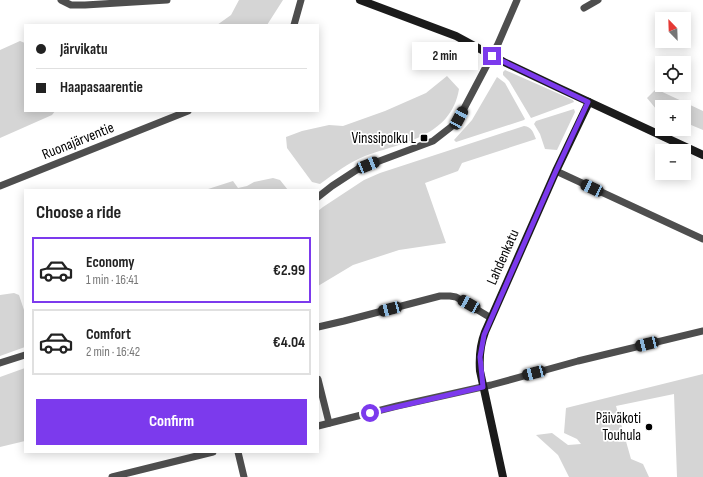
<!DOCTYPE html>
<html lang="en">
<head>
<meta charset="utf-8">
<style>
  body { margin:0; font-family:"Sofia Sans Condensed",sans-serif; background:#f2f2f2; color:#222; height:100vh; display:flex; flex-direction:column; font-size:15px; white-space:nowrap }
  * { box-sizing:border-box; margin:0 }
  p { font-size:13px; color:#767676 }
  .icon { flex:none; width:22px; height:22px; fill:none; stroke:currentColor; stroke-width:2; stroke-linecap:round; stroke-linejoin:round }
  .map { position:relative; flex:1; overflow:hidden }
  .panel { position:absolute; left:24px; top:189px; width:295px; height:264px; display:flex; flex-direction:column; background:#fff; border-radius:0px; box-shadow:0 2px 10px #0003 }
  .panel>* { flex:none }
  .guide { position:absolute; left:24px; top:24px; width:295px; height:88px; border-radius:0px; box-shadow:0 2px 10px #0003; display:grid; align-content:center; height:88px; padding:0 12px; background:#fff }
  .needle { width:26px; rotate:337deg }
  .buttons { position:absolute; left:655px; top:12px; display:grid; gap:8px }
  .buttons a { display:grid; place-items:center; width:36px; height:36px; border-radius:0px; background:#fff; box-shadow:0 2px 10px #0003; font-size:20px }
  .end { position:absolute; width:18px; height:18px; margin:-9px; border:5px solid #7c3aed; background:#fff; box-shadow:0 0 0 2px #fff }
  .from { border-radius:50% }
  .bubble { position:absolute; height:28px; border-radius:0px; background:#fff; box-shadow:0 2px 10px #0003; font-size:13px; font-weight:700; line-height:28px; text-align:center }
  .car { position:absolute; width:12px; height:24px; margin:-12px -6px; border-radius:5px; box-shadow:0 0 3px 1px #0007; background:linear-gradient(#222 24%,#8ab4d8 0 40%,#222 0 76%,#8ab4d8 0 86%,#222 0) }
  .guide b { display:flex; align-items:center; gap:14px; height:38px; font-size:15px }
  .guide b+b { border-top:1px solid #e0e0e0 }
  .guide i { width:10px; height:10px; background:#222 }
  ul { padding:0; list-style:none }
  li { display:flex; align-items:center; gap:12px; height:66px; margin:0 8px 6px; padding:0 4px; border:2px solid #e0e0e0; border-radius:0px }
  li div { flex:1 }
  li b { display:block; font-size:15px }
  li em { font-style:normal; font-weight:700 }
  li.current { border-color:#7c3aed }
  li>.icon { width:36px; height:36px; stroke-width:1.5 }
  h2 { padding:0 12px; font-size:18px; line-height:48px }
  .button { display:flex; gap:8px; margin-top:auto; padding:8px 12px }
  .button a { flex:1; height:46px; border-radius:0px; background:#7c3aed; color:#fff; font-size:16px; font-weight:700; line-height:46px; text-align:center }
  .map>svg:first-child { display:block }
</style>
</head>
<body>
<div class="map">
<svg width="703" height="477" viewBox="0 0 703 477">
  <rect width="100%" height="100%" fill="#fff"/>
  <g fill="#d5d5d5">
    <polygon points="239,0 283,0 267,25 217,25 231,15"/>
    <polygon points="20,41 25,43 25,111 55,111 52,115 0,138 0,50"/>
    <polygon points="505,70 573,100 574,102 569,104 531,118 509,81 503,75 503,72"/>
    <path d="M 447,76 L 459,89 C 451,137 403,142 365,156 C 348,163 335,173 320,184 L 312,182 L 287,148 L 286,137 L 302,131 L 329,125 L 343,126 L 385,111 L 426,93 Z"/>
    <polygon points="497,77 505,83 525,119 524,120 456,142 454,140 472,120"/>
    <polygon points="656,89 703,111 703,130 684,122 684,107 662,107 662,112 657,110 647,98"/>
    <polygon points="574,109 575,112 557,150 545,149 540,134 534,124 536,121"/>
    <path d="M 524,126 C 532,127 533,132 536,139 L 462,163 L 458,171 L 425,183 L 446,243 L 399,250 L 353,265 L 318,286 L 318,211 L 323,207 L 364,180 L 380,173 Z"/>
    <polygon points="273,178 280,180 288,190 205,190 233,181 238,188 247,186 254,182"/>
    <polygon points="14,293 19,295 25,313 25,347 0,356 0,295"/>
    <polygon points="25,368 25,441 0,447 0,377"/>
    <polygon points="703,374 703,477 677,477 674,394 616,406 631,459 643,464 649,477 569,477 558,455 536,435 552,433 568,445 581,444 577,439 564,433 566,408"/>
  </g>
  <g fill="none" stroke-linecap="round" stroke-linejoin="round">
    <g stroke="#4e4e4e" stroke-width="7">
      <polyline points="61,0 71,5 85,5 167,0"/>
      <polyline points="584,8 598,0"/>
      <polyline points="294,25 301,0"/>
      <polyline points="556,171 703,239"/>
      <polyline points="0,186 188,111"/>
      <polyline points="318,197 332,186 358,169 433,141 451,127 459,118 498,44 517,0"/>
      <polyline points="318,327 344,321 440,296 450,296 456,297 491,318"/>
      <polyline points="0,363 25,355"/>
      <polyline points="318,379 329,423"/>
      <polyline points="318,426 397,406 491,385 578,361 703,331"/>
      <polyline points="238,452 244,477"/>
      <polyline points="112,477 213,452"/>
    </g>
    <g stroke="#1b1b1b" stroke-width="8">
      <polyline points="360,0 456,36 504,62 559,88 703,155"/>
      <path d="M 503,477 L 480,371 C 479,357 480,345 485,332 L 556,171 L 589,102"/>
    </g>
  </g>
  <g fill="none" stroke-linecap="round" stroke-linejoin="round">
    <polyline stroke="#7c3aed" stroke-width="5" points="370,413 483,387 480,357 484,335 556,171 588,102 492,56"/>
  </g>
  <g fill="#000" stroke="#fff" stroke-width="1.5">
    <rect x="420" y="134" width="8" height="8" rx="2"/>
    <circle cx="649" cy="427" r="4"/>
  </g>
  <g text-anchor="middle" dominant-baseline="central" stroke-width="3.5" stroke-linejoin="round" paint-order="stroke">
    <g font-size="15" fill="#000" stroke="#fff" text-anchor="end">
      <text x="416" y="138">Vinssipolku L</text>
      <text x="641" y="418">Päiväkoti<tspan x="641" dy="17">Touhula</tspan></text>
    </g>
    <g font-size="15" fill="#000" stroke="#fff">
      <text transform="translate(78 141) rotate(-22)">Ruonajärventie</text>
      <text transform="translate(503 257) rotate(-66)">Lahdenkatu</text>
    </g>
  </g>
</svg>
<div class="buttons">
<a><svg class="needle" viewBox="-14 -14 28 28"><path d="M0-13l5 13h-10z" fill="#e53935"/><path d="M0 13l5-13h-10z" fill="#767676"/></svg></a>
<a><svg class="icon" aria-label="locate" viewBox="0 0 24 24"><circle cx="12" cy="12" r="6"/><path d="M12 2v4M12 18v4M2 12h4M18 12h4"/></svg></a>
<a>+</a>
<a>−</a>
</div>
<i class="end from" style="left:370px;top:413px"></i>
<i class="end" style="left:492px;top:56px"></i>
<div class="bubble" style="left:412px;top:42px;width:66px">2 min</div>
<i class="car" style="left:459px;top:118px;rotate:28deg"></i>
<i class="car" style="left:368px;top:165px;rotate:68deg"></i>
<i class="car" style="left:592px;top:188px;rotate:295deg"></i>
<i class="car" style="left:469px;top:304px;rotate:299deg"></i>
<i class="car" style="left:390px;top:309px;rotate:255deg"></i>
<i class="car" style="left:647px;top:344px;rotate:256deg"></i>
<i class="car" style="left:534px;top:373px;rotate:255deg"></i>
<div class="guide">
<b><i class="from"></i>Järvikatu</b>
<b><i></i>Haapasaarentie</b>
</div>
<section class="panel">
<h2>Choose a ride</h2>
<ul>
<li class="current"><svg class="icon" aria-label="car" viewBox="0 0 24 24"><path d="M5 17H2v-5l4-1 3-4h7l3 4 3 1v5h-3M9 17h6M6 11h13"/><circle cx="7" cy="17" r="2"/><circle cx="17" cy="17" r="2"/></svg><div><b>Economy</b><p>1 min · 16:41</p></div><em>€2.99</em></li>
<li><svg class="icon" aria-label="car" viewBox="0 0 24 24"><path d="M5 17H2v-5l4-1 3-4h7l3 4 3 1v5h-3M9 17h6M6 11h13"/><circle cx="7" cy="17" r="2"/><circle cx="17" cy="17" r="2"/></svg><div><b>Comfort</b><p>2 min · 16:42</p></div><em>€4.04</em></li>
</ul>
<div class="button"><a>Confirm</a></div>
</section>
</div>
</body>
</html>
